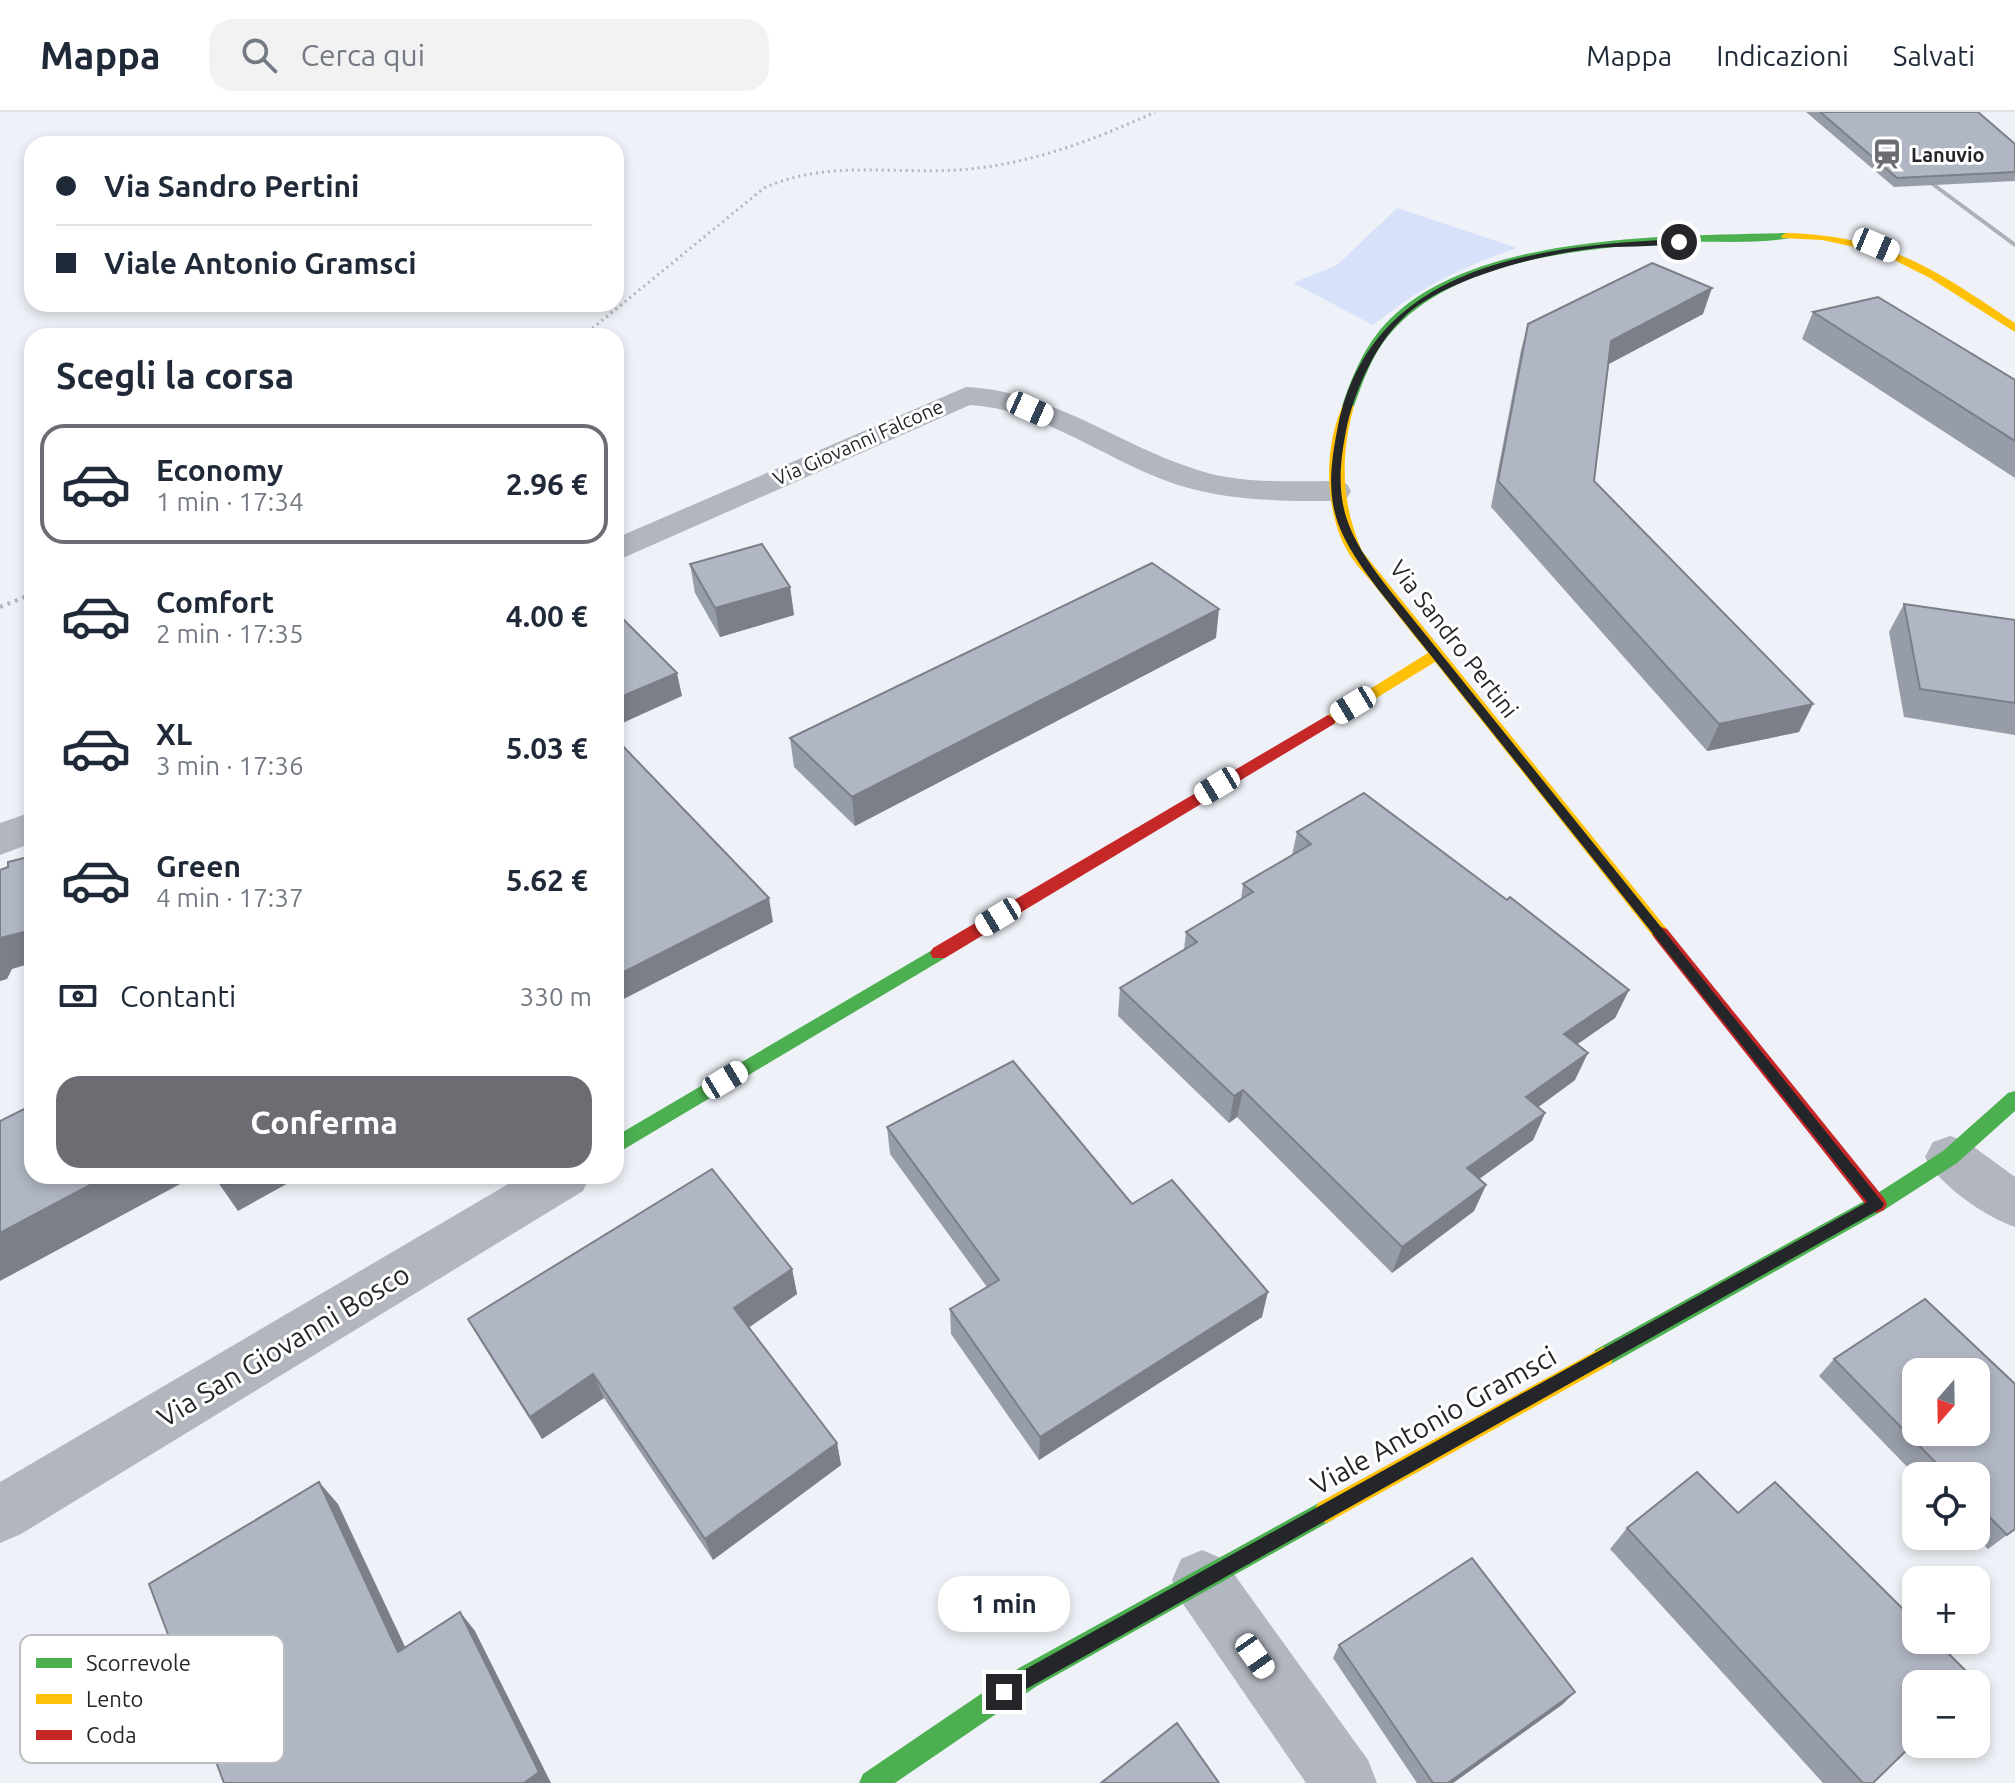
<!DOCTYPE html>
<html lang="it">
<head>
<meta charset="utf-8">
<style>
  body { margin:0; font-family:Ubuntu,sans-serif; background:#f2f2f3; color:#1f2937; height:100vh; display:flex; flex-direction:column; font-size:30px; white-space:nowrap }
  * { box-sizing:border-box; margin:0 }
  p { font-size:26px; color:#747a83 }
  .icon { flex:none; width:44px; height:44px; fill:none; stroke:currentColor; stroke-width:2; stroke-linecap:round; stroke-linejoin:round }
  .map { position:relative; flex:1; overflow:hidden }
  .sheet { position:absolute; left:24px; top:216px; width:600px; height:856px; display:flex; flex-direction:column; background:#fff; border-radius:24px; box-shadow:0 4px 12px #0003 }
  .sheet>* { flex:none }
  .guide { position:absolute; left:24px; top:24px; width:600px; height:176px; border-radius:24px; box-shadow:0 4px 12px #0003; display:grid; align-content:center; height:176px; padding:0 32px; background:#fff }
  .needle { width:52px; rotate:200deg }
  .tools { position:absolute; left:1902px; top:1246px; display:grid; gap:16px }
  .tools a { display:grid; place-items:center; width:88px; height:88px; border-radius:16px; background:#fff; box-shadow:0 4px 12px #0003; font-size:40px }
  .end { position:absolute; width:36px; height:36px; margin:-18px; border:10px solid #24262a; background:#fff; box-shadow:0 0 0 4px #fff }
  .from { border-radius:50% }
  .bubble { position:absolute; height:56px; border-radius:24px; background:#fff; box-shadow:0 4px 12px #0003; font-size:26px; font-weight:700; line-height:56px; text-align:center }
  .car { position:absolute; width:24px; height:48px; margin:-24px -12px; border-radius:10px; box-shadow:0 0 6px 2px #0007; background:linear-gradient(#fff 24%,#345 0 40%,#fff 0 76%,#345 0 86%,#fff 0) }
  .guide b { display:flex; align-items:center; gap:28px; height:76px; font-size:30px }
  .guide b+b { border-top:2px solid #e0e1e3 }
  .guide i { width:20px; height:20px; background:#1f2937 }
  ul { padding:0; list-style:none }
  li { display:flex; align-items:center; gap:24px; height:120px; margin:0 16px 12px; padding:0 16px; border:4px solid transparent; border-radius:24px }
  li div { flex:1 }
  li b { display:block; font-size:30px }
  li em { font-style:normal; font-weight:700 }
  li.on { border-color:#6b6d72 }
  li>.icon { width:72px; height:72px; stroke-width:1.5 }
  h2 { padding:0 32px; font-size:36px; line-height:96px }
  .pay { display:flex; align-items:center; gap:20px; height:88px; padding:0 32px; font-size:30px }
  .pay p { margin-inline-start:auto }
  .primary-button { display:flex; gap:16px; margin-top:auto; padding:16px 32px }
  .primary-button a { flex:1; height:92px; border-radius:24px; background:#6b6d72; color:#fff; font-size:32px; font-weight:700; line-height:92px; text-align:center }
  header { display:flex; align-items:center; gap:48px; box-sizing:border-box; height:112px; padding:0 40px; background:#fff; border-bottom:2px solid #e0e1e3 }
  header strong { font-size:38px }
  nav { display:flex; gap:44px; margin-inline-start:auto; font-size:28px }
  .search { width:560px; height:72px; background:#f2f2f3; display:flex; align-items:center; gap:20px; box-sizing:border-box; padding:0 28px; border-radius:24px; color:#747a83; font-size:30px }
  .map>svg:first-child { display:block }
</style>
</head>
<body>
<header>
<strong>Mappa</strong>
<div class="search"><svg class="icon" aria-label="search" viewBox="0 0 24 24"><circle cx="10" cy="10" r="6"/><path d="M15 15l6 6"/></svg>Cerca qui</div>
<nav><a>Mappa</a><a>Indicazioni</a><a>Salvati</a></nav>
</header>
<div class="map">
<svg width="2015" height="1671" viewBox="0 0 2015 1671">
  <rect width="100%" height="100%" fill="#eef1f7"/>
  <path fill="#d7e2fa" d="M 1397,96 L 1517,136 C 1461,155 1419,176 1373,213 L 1293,171 L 1337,153 Z"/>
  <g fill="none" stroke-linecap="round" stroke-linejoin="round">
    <path stroke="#b2b6bc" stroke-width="3" stroke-dasharray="2 4" stroke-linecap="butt" d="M 583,224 L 764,76 C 830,46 899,64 969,57 C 1033,51 1097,27 1155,0"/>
    <polyline stroke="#b2b6bc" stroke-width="4" stroke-dasharray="3 5" stroke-linecap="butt" points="0,495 32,482"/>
    <g fill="#b2b6be" fill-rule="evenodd">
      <path d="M 966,275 C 1054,279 1120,335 1201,359 C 1243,372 1291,369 1335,369 L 1347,372 L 1351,379 L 1347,386 L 1335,389 C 1275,389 1215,389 1159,366 C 1096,341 1039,297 970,293 L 616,449 L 616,426 Z"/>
      <polygon points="32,700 32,731 0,743 0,711"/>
      <path d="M 1950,1024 L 1967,1030 L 2015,1065 L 2015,1115 C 1984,1104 1940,1074 1925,1045 L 1933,1030 Z"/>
      <polygon points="522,1064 590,1064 583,1079 21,1422 0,1431 0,1370"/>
      <polygon points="1202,1438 1223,1447 1368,1648 1377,1671 1306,1671 1181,1489 1172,1468 1181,1447"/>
    </g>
    <g fill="#4caf50" fill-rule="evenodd">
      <path d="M 1786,121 L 1791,124 L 1790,126 C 1756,132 1720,129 1686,130 C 1592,135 1454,145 1389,223 C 1372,243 1363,269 1354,294 L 1348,298 L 1342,294 C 1351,267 1362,240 1380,218 C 1462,120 1669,124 1786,121 Z"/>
      <polygon points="939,834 945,836 948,841 945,846 616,1042 616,1024"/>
      <polygon points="2015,979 2015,999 1957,1051 1884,1098 1611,1252 1603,1255 1595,1252 1592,1245 1595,1238 1870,1086 1943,1039 2008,981"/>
      <polygon points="1326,1387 1334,1391 1338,1399 1334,1407 1037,1574 895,1671 859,1671 863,1662 1019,1556"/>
    </g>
    <g fill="#ffc107" fill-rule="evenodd">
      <path d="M 1786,121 C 1888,124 1933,156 2015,211 L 2015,220 L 1930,166 L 1878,140 L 1822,128 L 1782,126 L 1781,124 Z"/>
      <path d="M 1344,291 L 1354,294 C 1340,345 1341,390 1362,439 L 1667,817 L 1670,822 L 1667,827 L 1655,827 L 1435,550 L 1334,612 L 1328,613 L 1320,608 L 1428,541 C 1410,519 1393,497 1375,474 C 1366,463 1355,452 1348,440 C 1324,399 1323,334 1344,291 Z"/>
      <polygon points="1603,1235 1611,1238 1614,1245 1611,1252 1334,1407 1326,1411 1318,1407 1314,1399 1318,1391"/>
    </g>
    <g fill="#c62828" fill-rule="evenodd">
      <polygon points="1328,603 1336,608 1334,612 945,846 933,846 930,841 933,836"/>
      <polygon points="1661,815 1667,817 1884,1086 1887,1092 1884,1098 1877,1101 1870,1098 1655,827 1652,822"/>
    </g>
    <polyline stroke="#adb0b6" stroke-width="4" points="1915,59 2015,133"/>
  </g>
  <g fill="#979da8" fill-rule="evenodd">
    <polygon points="1806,0 1978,0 2015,32 2015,69 1894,75"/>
    <polygon points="1813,200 2015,268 2015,366 1802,227"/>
    <polygon points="1703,202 1609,252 1594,369 1799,620 1707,639 1491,395 1521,238 1528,212"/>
    <polygon points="690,452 790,475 794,503 720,525 695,481"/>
    <polygon points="1904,492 2015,508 2015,623 1904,605 1889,520"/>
    <polygon points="1216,526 855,714 794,655 790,626"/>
    <polygon points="1297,720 1629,878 1615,906 1577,932 1575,968 1538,995 1545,1001 1533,1028 1479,1067 1486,1073 1474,1099 1392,1161 1237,1005 1229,1011 1118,904 1120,876 1184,838 1186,820 1241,787 1243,772 1292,743"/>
    <polygon points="887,1015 1132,1092 1262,1205 1039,1348 951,1222 950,1197 987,1175 890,1042"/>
    <polygon points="792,1157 797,1182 749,1215 837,1331 841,1353 713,1448 604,1286 542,1327 482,1231 468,1207"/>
    <path d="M 1925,1187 L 2015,1272 L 2015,1417 L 1988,1437 L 1975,1424 L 1976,1424 L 1976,1364 L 1916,1364 L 1819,1264 L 1834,1247 ZM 1916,1260 L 1976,1260 L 1976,1320 L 1916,1320 Z"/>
    <polygon points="1738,1401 1873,1671 1823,1671 1610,1437 1627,1416"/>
    <polygon points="1339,1533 1563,1592 1453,1671 1417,1671 1333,1546"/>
  </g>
  <g fill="#7b7f88">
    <polygon points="1712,176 1703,202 1603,255 1611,229"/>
    <polygon points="790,475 794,503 720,525 715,496"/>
    <polygon points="1219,497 1216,526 855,714 852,685"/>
    <polygon points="677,561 682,584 616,614 616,587"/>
    <polygon points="1813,592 1799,620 1707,639 1719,612"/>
    <polygon points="769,786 773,810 616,891 616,864"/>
    <polygon points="32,818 32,851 12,857 7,867 0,869 0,826"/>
    <polygon points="1629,878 1615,906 1552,950 1564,922"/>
    <polygon points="1588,941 1575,968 1515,1012 1526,985"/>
    <polygon points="1243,978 1237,1005 1229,1011 1234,984"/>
    <polygon points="1545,1001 1533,1028 1457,1083 1467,1056"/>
    <polygon points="107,1064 195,1064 0,1169 0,1121"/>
    <polygon points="219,1064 301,1064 238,1099 215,1066"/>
    <polygon points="1486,1073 1474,1099 1392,1161 1402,1135"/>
    <polygon points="792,1157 797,1182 741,1221 734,1196"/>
    <polygon points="1268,1180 1262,1205 1039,1348 1040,1325"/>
    <polygon points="593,1262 604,1286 542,1327 530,1305"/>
    <polygon points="837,1331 841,1353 713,1448 705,1427"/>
    <polygon points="319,1370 338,1392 416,1558 398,1540"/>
    <polygon points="460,1500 475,1519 551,1671 524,1671"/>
    <polygon points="1575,1580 1563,1592 1453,1671 1448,1671"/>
  </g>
  <g fill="#b0b6c3" stroke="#7b7f88" stroke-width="2" fill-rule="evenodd">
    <polygon points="1820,0 1978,0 2015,32 2015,60 1897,66"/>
    <polygon points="1652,151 1712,176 1611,229 1594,369 1813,592 1719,612 1498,369 1528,212"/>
    <polygon points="1878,185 2015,268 2015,329 1813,200"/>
    <polygon points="762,432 790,475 715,496 690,452"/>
    <polygon points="1152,451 1219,497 852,685 790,626"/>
    <polygon points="1904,492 2015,508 2015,591 1920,577"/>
    <polygon points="622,506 677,561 616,587 616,508"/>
    <polygon points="616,627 769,786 616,864"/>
    <polygon points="1364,681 1507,788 1510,785 1629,878 1564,922 1588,941 1526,985 1545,1001 1467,1056 1486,1073 1402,1135 1243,978 1234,984 1120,876 1197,830 1186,820 1253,780 1243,772 1311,732 1297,720"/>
    <polygon points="32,744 32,818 0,826 0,758 8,755 8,750"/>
    <polygon points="1013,949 1132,1092 1172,1068 1268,1180 1040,1325 950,1197 999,1168 887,1015"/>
    <polygon points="32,993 32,1064 107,1064 0,1121 0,1009"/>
    <polygon points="712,1057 792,1157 734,1196 837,1331 705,1427 593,1262 530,1305 468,1207"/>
    <path d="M 1925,1187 L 2015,1272 L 2015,1417 L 2007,1423 L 1976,1391 L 1976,1364 L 1949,1364 L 1834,1247 ZM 1916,1260 L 1976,1260 L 1976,1320 L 1916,1320 Z"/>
    <polygon points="1697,1360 1738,1401 1775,1370 1916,1510 1916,1528 1935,1528 1977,1570 1975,1572 1916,1572 1916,1629 1873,1671 1863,1671 1627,1416"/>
    <polygon points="319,1370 398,1540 460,1500 539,1660 524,1671 224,1671 149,1472"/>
    <polygon points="1472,1446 1575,1580 1448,1671 1433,1671 1339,1533"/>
    <polygon points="1177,1611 1219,1671 1101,1671"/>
  </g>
  <path fill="#24262a" d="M 1679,127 L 1681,131 C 1651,136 1620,133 1590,137 C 1538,143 1441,168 1403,206 C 1374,234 1354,280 1346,319 C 1332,390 1345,420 1388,476 L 1884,1092 L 1882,1096 L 1010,1586 L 997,1586 L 997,1573 L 1867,1090 L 1381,481 C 1333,418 1322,392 1338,314 C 1372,150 1541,134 1679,127 Z"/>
  <defs>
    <g id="station-bare" transform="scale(2.4)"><path d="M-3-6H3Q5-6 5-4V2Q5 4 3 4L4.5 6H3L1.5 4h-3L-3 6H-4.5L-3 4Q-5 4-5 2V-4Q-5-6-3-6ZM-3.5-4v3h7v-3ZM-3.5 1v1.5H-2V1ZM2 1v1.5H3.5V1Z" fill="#6b6d72" stroke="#fff" stroke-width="2.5" paint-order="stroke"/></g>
  </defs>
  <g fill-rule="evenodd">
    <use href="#station-bare" x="1887" y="42"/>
  </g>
  <g text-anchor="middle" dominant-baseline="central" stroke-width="6" stroke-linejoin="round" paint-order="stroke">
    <g font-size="20" font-weight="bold" fill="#24262a" stroke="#fff" text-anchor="start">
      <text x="1911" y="42">Lanuvio</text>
    </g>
    <g font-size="20" fill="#24262a" stroke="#fff">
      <text transform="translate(858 330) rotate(-24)">Via Giovanni Falcone</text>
    </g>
    <g font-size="24" fill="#24262a" stroke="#fff">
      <text transform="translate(1454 527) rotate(52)">Via Sandro Pertini</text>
    </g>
    <g font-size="28" fill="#24262a" stroke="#fff">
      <text transform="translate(283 1233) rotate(-31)">Via San Giovanni Bosco</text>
      <text transform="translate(1433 1308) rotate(-29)">Viale Antonio Gramsci</text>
    </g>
  </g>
  <rect x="20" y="1523" width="264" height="128" rx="12" fill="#fff" stroke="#bdbebf" stroke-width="2"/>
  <rect x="36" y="1546" width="36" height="10" fill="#4caf50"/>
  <rect x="36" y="1582" width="36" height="10" fill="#ffc107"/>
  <rect x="36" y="1618" width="36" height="10" fill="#c62828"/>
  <g font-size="22" fill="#24262a">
    <text x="86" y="1559">Scorrevole</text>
    <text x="86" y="1595">Lento</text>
    <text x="86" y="1631">Coda</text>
  </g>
</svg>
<div class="tools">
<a><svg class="needle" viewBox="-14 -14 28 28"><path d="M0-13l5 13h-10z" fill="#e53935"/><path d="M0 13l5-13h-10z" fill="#747a83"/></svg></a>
<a><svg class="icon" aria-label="locate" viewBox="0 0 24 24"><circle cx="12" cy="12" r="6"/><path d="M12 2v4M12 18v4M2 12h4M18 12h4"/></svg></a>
<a>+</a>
<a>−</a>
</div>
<i class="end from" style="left:1679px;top:130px"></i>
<i class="end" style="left:1004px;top:1580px"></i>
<div class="bubble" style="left:938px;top:1464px;width:132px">1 min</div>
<i class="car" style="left:1876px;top:133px;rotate:113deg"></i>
<i class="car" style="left:1030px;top:297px;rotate:114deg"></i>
<i class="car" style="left:1353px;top:593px;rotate:239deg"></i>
<i class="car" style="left:1217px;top:674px;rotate:239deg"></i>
<i class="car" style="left:998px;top:805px;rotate:239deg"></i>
<i class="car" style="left:725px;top:968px;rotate:59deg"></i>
<i class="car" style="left:1255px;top:1544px;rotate:145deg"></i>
<div class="guide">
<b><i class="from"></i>Via Sandro Pertini</b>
<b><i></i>Viale Antonio Gramsci</b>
</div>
<section class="sheet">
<h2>Scegli la corsa</h2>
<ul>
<li class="on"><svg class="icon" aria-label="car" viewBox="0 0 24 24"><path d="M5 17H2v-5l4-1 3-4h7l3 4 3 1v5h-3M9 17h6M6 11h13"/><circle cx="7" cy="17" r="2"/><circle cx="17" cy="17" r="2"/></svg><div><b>Economy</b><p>1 min · 17:34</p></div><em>2.96 €</em></li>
<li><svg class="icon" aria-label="car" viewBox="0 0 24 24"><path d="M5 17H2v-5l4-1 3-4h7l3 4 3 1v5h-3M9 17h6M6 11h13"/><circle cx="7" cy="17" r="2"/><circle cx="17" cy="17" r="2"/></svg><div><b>Comfort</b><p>2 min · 17:35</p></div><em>4.00 €</em></li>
<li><svg class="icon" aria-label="car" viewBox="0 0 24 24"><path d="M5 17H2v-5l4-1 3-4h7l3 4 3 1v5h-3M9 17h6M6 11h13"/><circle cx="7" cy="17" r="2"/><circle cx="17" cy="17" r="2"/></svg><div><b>XL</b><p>3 min · 17:36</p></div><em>5.03 €</em></li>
<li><svg class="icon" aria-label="car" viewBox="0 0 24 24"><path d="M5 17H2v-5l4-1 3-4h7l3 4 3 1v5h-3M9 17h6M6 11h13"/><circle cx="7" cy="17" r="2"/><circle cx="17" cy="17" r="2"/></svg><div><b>Green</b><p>4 min · 17:37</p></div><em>5.62 €</em></li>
</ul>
<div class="pay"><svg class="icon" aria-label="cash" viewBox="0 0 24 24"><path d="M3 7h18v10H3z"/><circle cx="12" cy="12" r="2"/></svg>Contanti<p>330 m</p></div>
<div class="primary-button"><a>Conferma</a></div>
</section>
</div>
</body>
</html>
